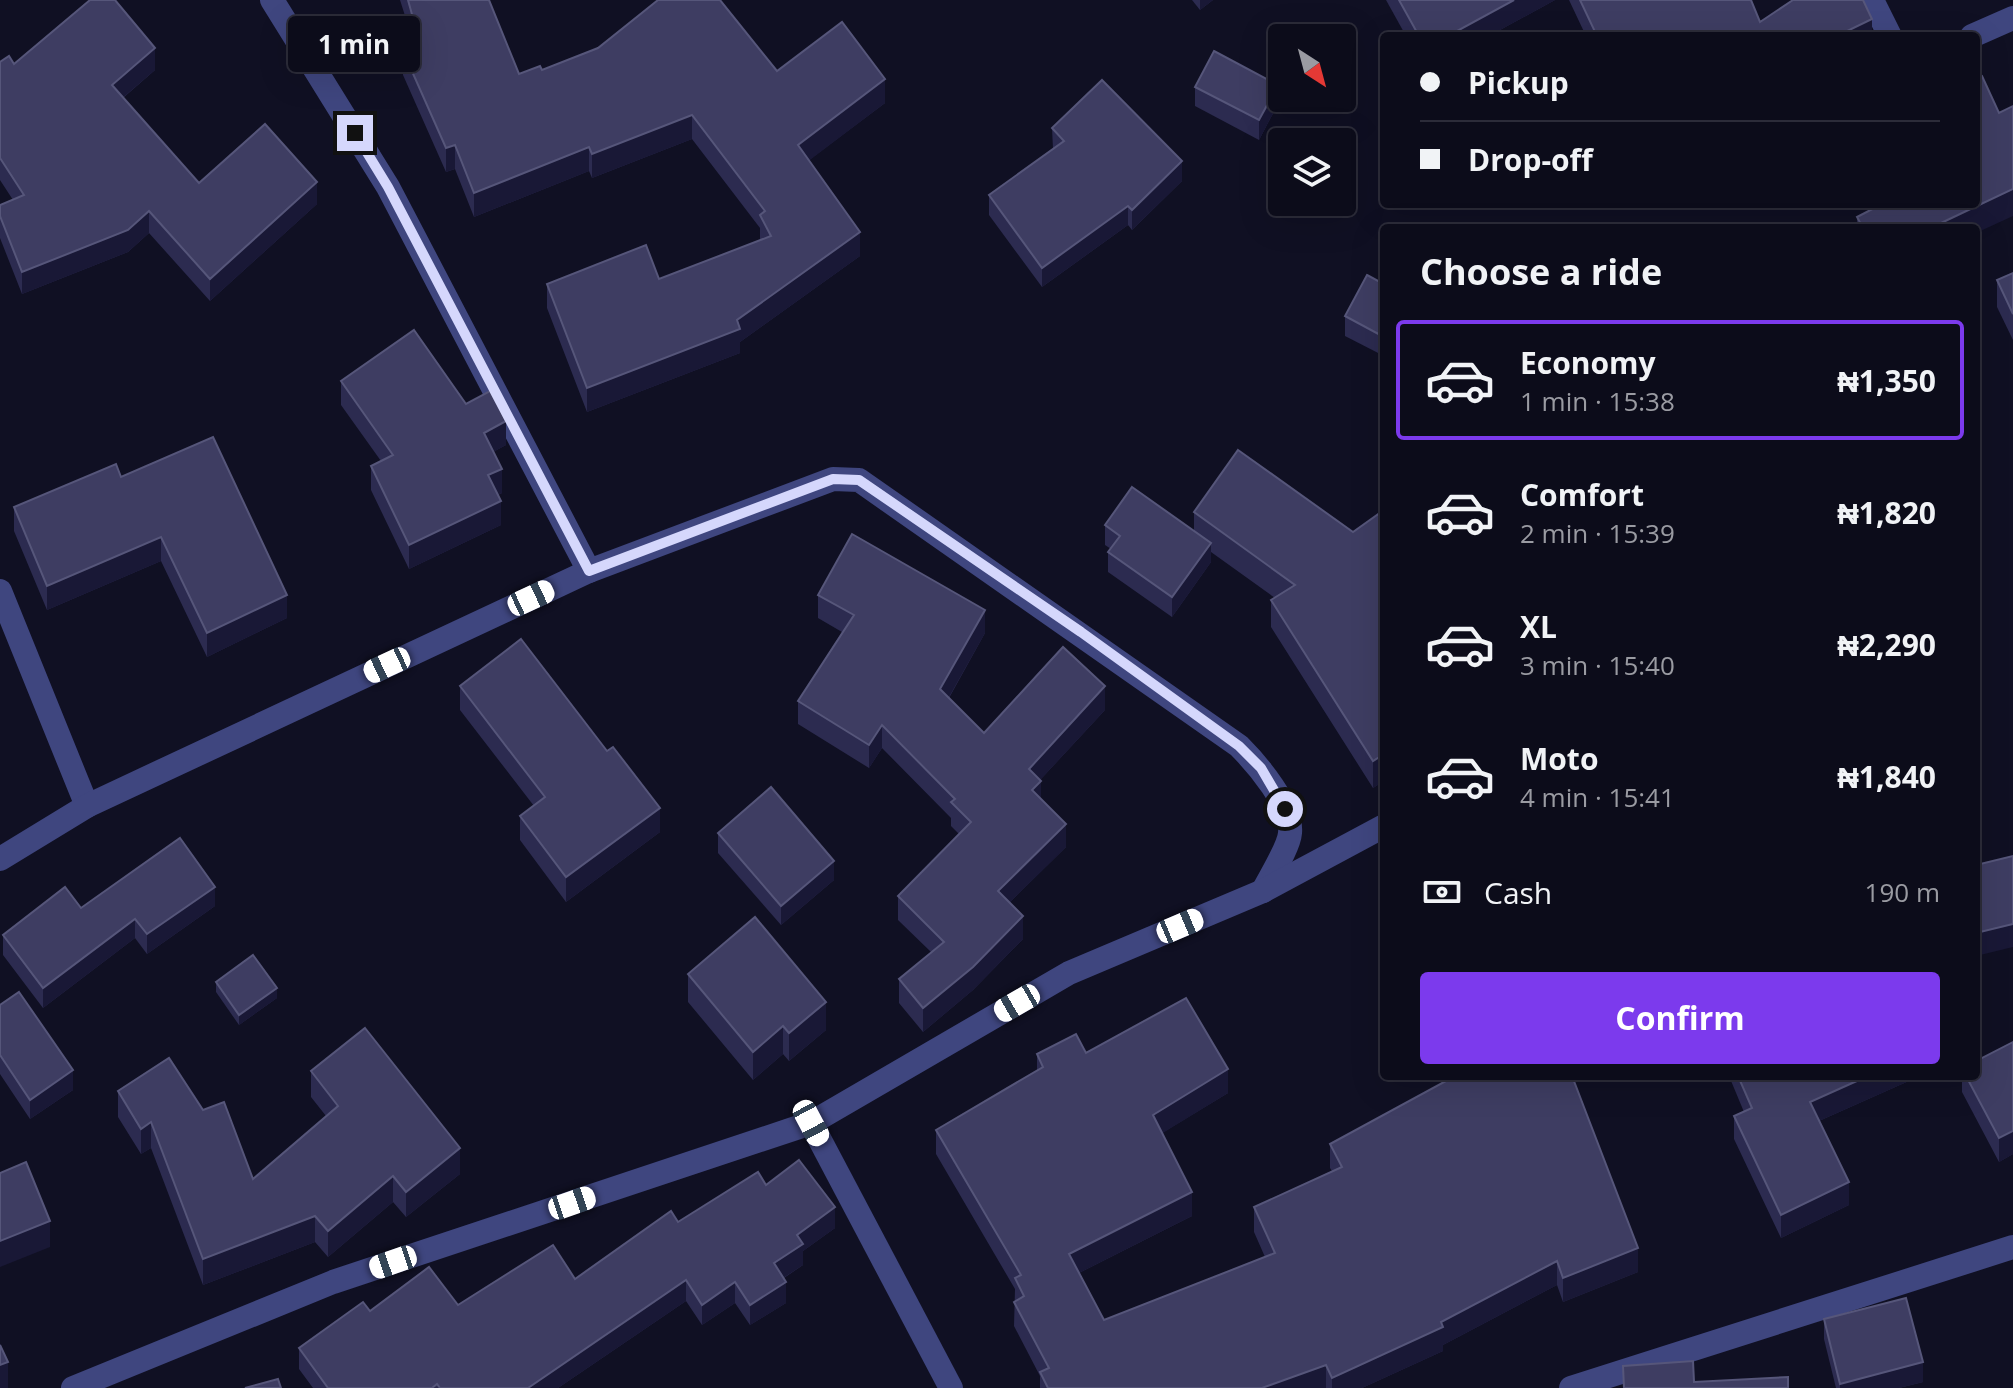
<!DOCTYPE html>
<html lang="en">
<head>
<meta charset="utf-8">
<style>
  body { margin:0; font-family:"Open Sans",sans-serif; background:#1a1a27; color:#f1f3f6; height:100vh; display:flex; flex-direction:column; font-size:30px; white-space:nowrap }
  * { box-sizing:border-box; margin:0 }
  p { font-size:26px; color:#9a9ba2 }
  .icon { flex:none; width:44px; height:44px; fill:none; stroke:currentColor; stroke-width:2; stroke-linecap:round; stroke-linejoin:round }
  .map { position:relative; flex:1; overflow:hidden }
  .panel { position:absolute; left:1380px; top:224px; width:600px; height:856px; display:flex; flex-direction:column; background:#0c0c1a; border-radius:8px; box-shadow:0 8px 32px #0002,0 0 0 2px #2c2c39 }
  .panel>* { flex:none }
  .hud { position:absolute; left:1380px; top:32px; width:600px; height:176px; border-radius:8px; box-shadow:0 8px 32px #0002,0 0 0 2px #2c2c39; display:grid; align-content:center; height:176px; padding:0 40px; background:#0c0c1a }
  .needle { width:52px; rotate:144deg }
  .buttons { position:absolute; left:1268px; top:24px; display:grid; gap:16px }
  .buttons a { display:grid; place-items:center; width:88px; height:88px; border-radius:8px; background:#0c0c1a; box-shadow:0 8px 32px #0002,0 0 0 2px #2c2c39; font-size:40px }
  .end { position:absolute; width:36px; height:36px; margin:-18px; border:10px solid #d5d7fc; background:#111; box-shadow:0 0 0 4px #111 }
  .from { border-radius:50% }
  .bubble { position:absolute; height:56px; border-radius:8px; background:#0c0c1a; box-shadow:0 8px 32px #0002,0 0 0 2px #2c2c39; font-size:26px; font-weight:700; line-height:56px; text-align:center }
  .car { position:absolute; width:24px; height:48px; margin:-24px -12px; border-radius:10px; box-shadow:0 0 6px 2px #0007; background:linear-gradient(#fff 24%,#345 0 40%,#fff 0 76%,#345 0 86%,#fff 0) }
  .hud b { display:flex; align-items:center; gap:28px; height:76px; font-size:30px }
  .hud b+b { border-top:2px solid #2c2c39 }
  .hud i { width:20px; height:20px; background:#f1f3f6 }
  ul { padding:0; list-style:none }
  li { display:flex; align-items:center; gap:24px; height:120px; margin:0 16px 12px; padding:0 24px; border:4px solid transparent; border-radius:8px }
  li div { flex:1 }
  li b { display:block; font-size:30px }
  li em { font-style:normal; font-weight:700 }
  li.on { border-color:#7c3aed }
  li>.icon { width:72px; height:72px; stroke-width:1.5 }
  h2 { padding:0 40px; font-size:36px; line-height:96px }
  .pay { display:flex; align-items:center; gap:20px; height:88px; padding:0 40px; font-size:30px }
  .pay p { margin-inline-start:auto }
  .primary-button { display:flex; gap:16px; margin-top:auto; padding:16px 40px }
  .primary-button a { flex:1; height:92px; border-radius:8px; background:#7c3aed; color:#fff; font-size:32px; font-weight:700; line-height:92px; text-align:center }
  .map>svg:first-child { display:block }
</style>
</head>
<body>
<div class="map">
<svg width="2013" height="1388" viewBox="0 0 2013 1388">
  <rect width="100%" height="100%" fill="#101023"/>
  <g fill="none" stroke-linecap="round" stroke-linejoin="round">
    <g stroke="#3f467f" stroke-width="24">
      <polyline points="272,0 388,187 589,571"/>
      <polyline points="1872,0 1890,36"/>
      <polyline points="1972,36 2013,18"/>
      <polyline points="0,591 87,806"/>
      <path d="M 0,859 L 87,806 L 589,571 L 833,479 L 859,480 L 1239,746 C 1257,764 1293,806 1290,833 C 1289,847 1270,877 1263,891"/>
      <polyline points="811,1123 951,1388"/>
      <polyline points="73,1388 333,1282 811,1123 1069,973 1263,891 1384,826"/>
      <polyline points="1571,1388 2013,1247"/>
    </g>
  </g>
  <g fill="#2c2b50">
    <polygon points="400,0 454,0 519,74 542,70 777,71 885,103 809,160 860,256 740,342 740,353 587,412 547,308 547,284 659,279 760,240 760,228 692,139 592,178 589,171 474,217 455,169 446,172 403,75 403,51 409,49 407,44 407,22"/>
    <polygon points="1192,0 1213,0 1200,10"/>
    <polygon points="1386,0 1555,0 1489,36 1406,36"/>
    <polygon points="1569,0 1751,0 1760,22 1872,36 1586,36"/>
    <polygon points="0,62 14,64 155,70 123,98 199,183 317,204 210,301 149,233 128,252 22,294 0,238 0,205 13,200 0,180"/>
    <polygon points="1195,87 1278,104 1259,140 1195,106"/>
    <polygon points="1052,128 1182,181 1132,230 1128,225 1042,287 989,215 989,195 1053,149"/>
    <polygon points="1976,204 1976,228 1857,228 1857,217"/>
    <polygon points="2013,273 2013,340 1997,307 1997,280"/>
    <polygon points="1384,284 1384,356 1345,336 1345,316"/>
    <polygon points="341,381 466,404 506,445 493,452 502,493 498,495 501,525 409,569 371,490 371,466 381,461 341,405"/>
    <polygon points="121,477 287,618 207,657 161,561 47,610 14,531 14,507"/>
    <polygon points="1384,510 1384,781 1373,788 1271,627 1271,600 1275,598 1211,552 1211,562 1172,617 1108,572 1108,552 1111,549 1105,545 1105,525 1194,530 1194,512 1353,532"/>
    <polygon points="818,595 985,633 949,698 984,733 1105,710 1040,780 1041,799 1066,847 1010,902 1023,939 973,990 923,1032 899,1003 899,979 931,952 898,920 898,896 959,834 951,826 951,818 882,748 869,768 798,724 798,701 842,632 818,618"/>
    <polygon points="460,686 660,832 566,902 520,840 520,816 534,806 460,710"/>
    <polygon points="718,833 834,880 781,925 718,853"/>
    <polygon points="215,906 147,954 135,938 43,1008 3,955 3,935"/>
    <polygon points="688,974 826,1030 789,1061 783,1054 753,1080 688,1002"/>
    <polygon points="216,982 277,998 239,1025 216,992"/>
    <polygon points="0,1005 73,1090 30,1119 0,1074"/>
    <polygon points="2013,1042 2013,1154 1999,1162 1962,1092 1962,1076 1976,1076"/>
    <polygon points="1086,1053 1228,1093 1162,1133 1192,1216 1079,1273 1104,1320 1265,1257 1254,1232 1254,1207 1332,1171 1330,1168 1330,1144 1449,1079 1448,1076 1572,1076 1638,1272 1563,1302 1557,1285 1443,1345 1443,1351 1362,1388 1040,1388 1040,1376 1014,1326 1015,1289 936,1154 936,1130 1037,1071 1037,1054"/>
    <polygon points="311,1071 460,1174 406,1217 393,1202 328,1257 315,1242 203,1285 151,1148 141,1154 118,1117 118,1091 203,1110 253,1179 326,1116 311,1097"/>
    <polygon points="1729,1076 1920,1076 1819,1121 1849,1205 1781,1238 1734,1139 1734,1116 1744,1112"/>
    <polygon points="766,1185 835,1228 803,1251 803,1265 784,1278 786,1303 750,1325 735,1303 702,1325 686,1301 558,1388 313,1388 299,1369 299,1348 370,1311 458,1305 575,1279 678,1222"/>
    <polygon points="1824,1319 1923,1382 1899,1388 1836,1388 1824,1339"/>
  </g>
  <g fill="#191836">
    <polygon points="1200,0 1213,0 1200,10"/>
    <polygon points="1514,0 1555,0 1489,36 1448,36"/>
    <polygon points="1872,19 1872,36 1837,36"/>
    <polygon points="155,48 155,70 112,107 112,85"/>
    <polygon points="885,79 885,103 798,169 798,145"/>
    <polygon points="1278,85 1278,104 1259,140 1259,120"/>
    <polygon points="692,115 692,139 592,178 592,154"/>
    <polygon points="455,145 455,169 446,172 446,148"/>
    <polygon points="589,147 589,171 474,217 474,193"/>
    <polygon points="1182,161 1182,181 1132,230 1132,210"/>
    <polygon points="317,182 317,204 210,301 210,279"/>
    <polygon points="2013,189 2013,216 1976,233 1976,228 1939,228 1939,224"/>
    <polygon points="1128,206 1128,225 1042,287 1042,268"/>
    <polygon points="149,211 149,233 128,252 22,294 22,272"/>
    <polygon points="860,232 860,256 740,342 740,353 587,412 587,388 737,320"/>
    <polygon points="506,421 506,445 484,457 484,433"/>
    <polygon points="502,469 502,493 488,499 488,475"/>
    <polygon points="501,501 501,525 409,569 409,545"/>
    <polygon points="161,537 161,561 47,610 47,586"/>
    <polygon points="1211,543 1211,562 1172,617 1172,597"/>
    <polygon points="287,595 287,618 207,657 207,633"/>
    <polygon points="985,610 985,633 940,713 940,689"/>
    <polygon points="1105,686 1105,710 1029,792 1029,769"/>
    <polygon points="882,725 882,748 869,768 869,745"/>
    <polygon points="1384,754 1384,781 1373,788 1373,761"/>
    <polygon points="1041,781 1041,805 1032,790"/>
    <polygon points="660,808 660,832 566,902 566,877"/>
    <polygon points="1066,824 1066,847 998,914 998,891"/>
    <polygon points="834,861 834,880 781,925 781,906"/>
    <polygon points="215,887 215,906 147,954 147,934"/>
    <polygon points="1023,916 1023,939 973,990 923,1032 923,1008"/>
    <polygon points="135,919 135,938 43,1008 43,988"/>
    <polygon points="2013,924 2013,947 1976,956 1976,933"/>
    <polygon points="277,988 277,998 239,1025 239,1015"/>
    <polygon points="826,1002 826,1030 789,1061 789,1033"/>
    <polygon points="783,1026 783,1054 753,1080 753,1052"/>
    <polygon points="1228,1069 1228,1093 1153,1139 1153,1115"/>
    <polygon points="73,1070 73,1090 30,1119 30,1100"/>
    <polygon points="1868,1076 1920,1076 1810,1125 1810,1102"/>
    <polygon points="151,1122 151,1148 141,1154 141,1129"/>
    <polygon points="2013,1131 2013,1154 1999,1162 1999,1138"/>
    <polygon points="460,1148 460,1174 406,1217 406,1192"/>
    <polygon points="393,1176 393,1202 328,1257 328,1231"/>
    <polygon points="1849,1182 1849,1205 1781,1238 1781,1215"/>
    <polygon points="1192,1192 1192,1216 1069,1278 1069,1254"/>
    <polygon points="835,1207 835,1228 803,1251 803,1265 774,1284 774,1263 797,1235"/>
    <polygon points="315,1216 315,1242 203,1285 203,1259"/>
    <polygon points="50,1221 50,1247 0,1267 0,1241"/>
    <polygon points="1638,1248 1638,1272 1563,1302 1563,1278"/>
    <polygon points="1557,1261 1557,1285 1443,1345 1443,1351 1362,1388 1332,1388 1332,1378 1441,1322"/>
    <polygon points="686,1280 686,1301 558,1388 528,1388"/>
    <polygon points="735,1282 735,1303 702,1325 702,1305"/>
    <polygon points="786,1282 786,1303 750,1325 750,1305"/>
    <polygon points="8,1362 8,1388 0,1388 0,1365"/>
    <polygon points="1923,1362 1923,1382 1899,1388 1840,1388 1840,1384"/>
    <polygon points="1326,1365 1326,1388 1262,1388"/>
  </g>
  <g fill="#3e3d62" stroke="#56567a" stroke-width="2">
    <polygon points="90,0 115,0 155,48 112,85 199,183 265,124 317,182 210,279 149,211 128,230 22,272 0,216 0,205 24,195 0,158 0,62 9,56 14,64"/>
    <polygon points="408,0 489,0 519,74 540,66 542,70 598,48 658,0 720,0 777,71 842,22 885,79 798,145 860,232 737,320 740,329 587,388 547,284 646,245 659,279 771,236 760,215 765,211 692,115 592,154 589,147 474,193 455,145 446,148 403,51 417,45 407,20 413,18"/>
    <polygon points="1399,0 1514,0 1448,36 1419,36"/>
    <polygon points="1580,0 1751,0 1760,22 1793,0 1863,0 1872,19 1837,36 1597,36"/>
    <polygon points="1214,51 1278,85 1259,120 1195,87"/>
    <polygon points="1982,76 1999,113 2013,106 2013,189 1939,224 1942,228 1863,228 1857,217 1882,204 1976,204 1976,79"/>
    <polygon points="1102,80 1182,161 1132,210 1128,206 1042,268 989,195 1064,141 1052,128"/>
    <polygon points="2013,273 2013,314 1997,280"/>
    <polygon points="1367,275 1384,284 1384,337 1345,316"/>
    <polygon points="414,330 466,404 490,391 506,421 484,433 502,469 488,475 501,501 409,545 371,466 393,455 341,381"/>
    <polygon points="213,437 287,595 207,633 161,537 47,586 14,507 116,464 121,477"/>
    <polygon points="1238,450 1353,532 1384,510 1384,633 1380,636 1384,642 1384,754 1373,761 1271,600 1295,585 1194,512"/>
    <polygon points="1132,487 1211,543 1172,597 1108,552 1120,536 1105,525"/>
    <polygon points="852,534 985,610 940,689 984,733 1063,647 1105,686 1029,769 1041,781 1032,790 1066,824 998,891 1023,916 973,967 923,1008 899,979 944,942 898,896 971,822 951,802 955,799 882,725 869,745 798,701 854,615 818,595"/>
    <polygon points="521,639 607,751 613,747 660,808 566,877 520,816 545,797 460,686"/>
    <polygon points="771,787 834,861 781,906 718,833"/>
    <polygon points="180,838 215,887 147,934 135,919 43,988 3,935 65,887 81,908"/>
    <polygon points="2013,856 2013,924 1976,933 1976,865"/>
    <polygon points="755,917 826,1002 789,1033 783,1026 753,1052 688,974"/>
    <polygon points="253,955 277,988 239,1015 216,982"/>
    <polygon points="19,992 73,1070 30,1100 0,1055 0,1005"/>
    <polygon points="1186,998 1228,1069 1153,1115 1192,1192 1069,1254 1104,1320 1275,1253 1254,1207 1342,1167 1330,1144 1455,1076 1572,1076 1638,1248 1563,1278 1557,1261 1441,1322 1443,1327 1332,1378 1326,1365 1262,1388 1048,1388 1040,1372 1049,1368 1014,1302 1024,1296 1015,1278 1021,1275 936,1130 1043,1067 1037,1054 1076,1034 1086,1053"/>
    <polygon points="365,1028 460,1148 406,1192 393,1176 328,1231 315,1216 203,1259 151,1122 141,1129 118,1091 169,1058 203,1110 224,1102 253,1179 338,1106 311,1071"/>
    <polygon points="2013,1042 2013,1131 1999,1138 1966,1076 1976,1076 1976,1061"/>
    <polygon points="1738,1076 1868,1076 1810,1102 1849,1182 1781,1215 1734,1116 1752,1108"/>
    <polygon points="799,1160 835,1207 797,1235 803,1244 774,1263 786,1282 750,1305 735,1282 702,1305 686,1280 528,1388 440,1388 437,1384 432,1388 328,1388 299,1348 363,1302 370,1311 429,1267 458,1305 553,1245 575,1279 671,1211 678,1222 758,1172 766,1185"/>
    <polygon points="26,1162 50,1221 0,1241 0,1173"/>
    <polygon points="1906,1298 1923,1362 1840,1384 1824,1319"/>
    <polygon points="0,1345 8,1362 0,1365"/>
    <polygon points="1693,1361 1694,1382 1788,1377 1788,1388 1624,1388 1623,1366"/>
    <polygon points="278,1379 281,1388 245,1388"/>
  </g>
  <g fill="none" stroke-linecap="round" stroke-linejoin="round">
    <polyline stroke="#d5d7fc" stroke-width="10" points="355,133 388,187 589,571 833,479 859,480 1081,632 1239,746 1261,768 1285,809"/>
  </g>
</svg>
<div class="buttons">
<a><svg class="needle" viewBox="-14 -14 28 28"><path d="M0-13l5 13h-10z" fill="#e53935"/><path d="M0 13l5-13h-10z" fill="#9a9ba2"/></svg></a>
<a><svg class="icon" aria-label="layers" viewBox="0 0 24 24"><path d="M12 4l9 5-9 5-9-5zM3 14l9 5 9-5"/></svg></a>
</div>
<i class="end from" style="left:1285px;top:809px"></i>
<i class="end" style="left:355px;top:133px"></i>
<div class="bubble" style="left:288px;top:16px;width:132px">1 min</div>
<i class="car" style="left:531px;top:598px;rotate:65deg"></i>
<i class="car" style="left:387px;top:665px;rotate:245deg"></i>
<i class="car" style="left:1180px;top:926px;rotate:67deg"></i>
<i class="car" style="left:1017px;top:1003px;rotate:240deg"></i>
<i class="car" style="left:811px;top:1123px;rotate:152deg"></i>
<i class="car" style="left:572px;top:1203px;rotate:71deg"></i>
<i class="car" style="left:393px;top:1262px;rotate:251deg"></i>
<div class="hud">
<b><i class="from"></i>Pickup</b>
<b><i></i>Drop-off</b>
</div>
<section class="panel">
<h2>Choose a ride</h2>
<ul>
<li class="on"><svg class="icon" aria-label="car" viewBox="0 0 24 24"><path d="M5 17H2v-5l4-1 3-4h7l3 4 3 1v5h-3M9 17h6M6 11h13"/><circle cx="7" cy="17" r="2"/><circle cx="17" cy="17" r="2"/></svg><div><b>Economy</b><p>1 min · 15:38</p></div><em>₦1,350</em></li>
<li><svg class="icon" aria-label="car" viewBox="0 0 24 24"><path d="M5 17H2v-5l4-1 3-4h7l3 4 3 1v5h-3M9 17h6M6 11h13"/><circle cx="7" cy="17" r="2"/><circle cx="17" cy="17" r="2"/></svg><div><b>Comfort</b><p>2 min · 15:39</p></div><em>₦1,820</em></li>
<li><svg class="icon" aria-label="car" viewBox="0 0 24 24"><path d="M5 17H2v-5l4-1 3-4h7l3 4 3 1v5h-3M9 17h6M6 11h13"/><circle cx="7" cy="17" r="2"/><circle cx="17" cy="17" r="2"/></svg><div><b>XL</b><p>3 min · 15:40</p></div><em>₦2,290</em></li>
<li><svg class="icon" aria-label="car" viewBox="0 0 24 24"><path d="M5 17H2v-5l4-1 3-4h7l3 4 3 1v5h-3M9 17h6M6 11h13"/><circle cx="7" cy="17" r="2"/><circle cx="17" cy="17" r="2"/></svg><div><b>Moto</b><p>4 min · 15:41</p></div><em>₦1,840</em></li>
</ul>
<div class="pay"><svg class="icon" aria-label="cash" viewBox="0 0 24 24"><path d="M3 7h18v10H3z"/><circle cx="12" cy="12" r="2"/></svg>Cash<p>190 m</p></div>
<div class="primary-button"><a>Confirm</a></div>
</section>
</div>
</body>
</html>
